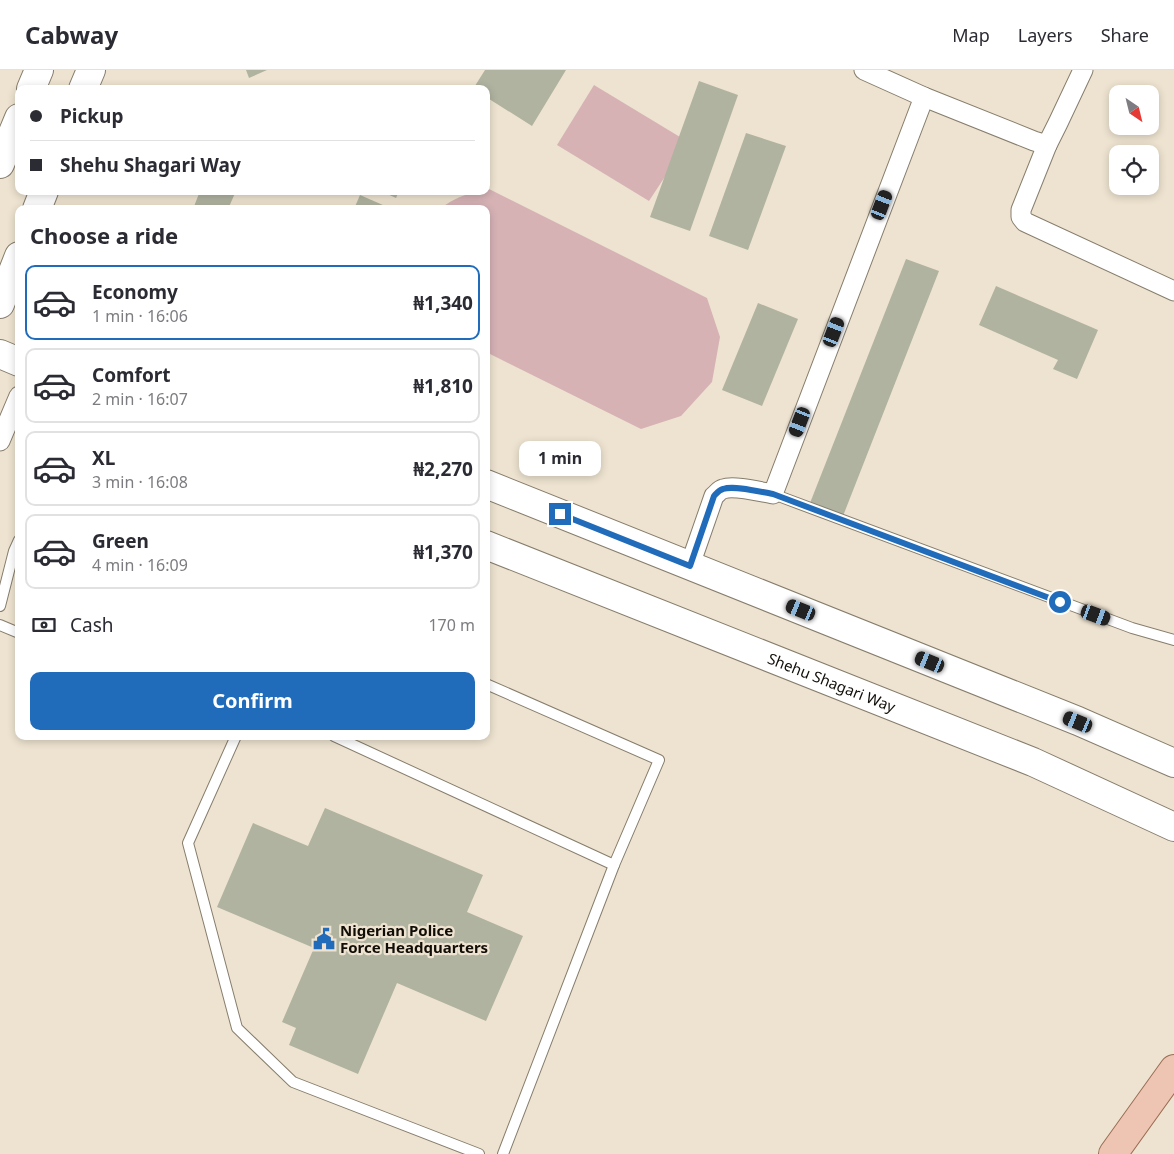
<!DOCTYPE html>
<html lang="en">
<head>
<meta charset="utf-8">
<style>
  body { margin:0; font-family:"Noto Sans",sans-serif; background:#f7f7f7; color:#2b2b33; height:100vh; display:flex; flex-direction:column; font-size:19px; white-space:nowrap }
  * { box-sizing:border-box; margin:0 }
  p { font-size:16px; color:#7c7c81 }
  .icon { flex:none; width:28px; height:28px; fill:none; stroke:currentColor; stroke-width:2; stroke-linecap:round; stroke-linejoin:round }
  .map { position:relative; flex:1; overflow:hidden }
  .drawer { position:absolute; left:15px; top:135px; width:475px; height:535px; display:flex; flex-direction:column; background:#fff; border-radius:10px; box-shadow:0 2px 8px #0003 }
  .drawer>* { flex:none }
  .hud { position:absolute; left:15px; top:15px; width:475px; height:110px; border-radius:10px; box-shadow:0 2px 8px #0003; display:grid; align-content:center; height:110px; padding:0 15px; background:#fff }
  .needle { width:32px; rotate:145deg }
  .tools { position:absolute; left:1109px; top:15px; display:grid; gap:10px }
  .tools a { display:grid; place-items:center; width:50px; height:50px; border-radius:10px; background:#fff; box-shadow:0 2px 8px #0003; font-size:25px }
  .end { position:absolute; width:22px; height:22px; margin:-11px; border:6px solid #206cbb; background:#fff; box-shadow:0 0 0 2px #fff }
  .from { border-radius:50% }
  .bubble { position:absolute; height:35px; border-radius:10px; background:#fff; box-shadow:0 2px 8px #0003; font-size:16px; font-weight:700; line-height:35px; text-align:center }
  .car { position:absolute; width:15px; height:30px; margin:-15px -8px; border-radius:6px; box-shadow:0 0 4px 1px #0007; background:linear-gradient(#222 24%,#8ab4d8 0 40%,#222 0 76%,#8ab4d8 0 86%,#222 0) }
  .hud b { display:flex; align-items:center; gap:18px; height:48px; font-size:19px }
  .hud b+b { border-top:1px solid #e1e1e2 }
  .hud i { width:12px; height:12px; background:#2b2b33 }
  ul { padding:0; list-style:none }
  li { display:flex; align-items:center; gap:15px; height:75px; margin:0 10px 8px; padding:0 5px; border:2px solid #e1e1e2; border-radius:10px }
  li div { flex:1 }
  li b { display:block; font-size:19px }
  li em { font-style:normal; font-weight:700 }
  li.selected { border-color:#206cbb }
  li>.icon { width:45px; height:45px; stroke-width:1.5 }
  h2 { padding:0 15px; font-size:22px; line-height:60px }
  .pay { display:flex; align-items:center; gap:12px; height:55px; padding:0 15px; font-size:19px }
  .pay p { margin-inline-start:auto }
  .button { display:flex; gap:10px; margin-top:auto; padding:10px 15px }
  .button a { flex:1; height:58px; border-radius:10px; background:#206cbb; color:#fff; font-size:20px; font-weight:700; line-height:58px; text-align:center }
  header { display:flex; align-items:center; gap:30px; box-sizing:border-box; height:70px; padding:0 25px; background:#fff; border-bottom:1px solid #e1e1e2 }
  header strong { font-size:24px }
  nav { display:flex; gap:28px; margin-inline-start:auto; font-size:18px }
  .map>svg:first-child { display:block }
</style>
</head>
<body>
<header>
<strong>Cabway</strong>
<nav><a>Map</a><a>Layers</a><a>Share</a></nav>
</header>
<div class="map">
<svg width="1174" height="1084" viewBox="0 0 1174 1084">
  <rect width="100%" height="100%" fill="#eee3d0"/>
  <g fill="#d6b2b5">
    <polygon points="594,15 680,67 668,102 649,131 557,75"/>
    <path d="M 487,118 L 707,228 L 720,267 L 712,312 L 681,346 L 641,359 L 486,282 L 486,139 L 441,139 C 450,129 473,121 486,121 Z"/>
  </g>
  <g fill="#b0b3a0">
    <polygon points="246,0 267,0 249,8"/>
    <polygon points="485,0 566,0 532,56 486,27 486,19 473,19"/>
    <polygon points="699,11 738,25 690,161 650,147"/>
    <polygon points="746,63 786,76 748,180 709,166"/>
    <polygon points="200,121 236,121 228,139 193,139"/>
    <polygon points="381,121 399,121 396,128"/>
    <polygon points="360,125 392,139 354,139"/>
    <polygon points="906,189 939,201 843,446 810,433"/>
    <polygon points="996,216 1098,260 1077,309 1053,299 1058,290 979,255"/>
    <polygon points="758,233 798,249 762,336 722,320"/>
    <polygon points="325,738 483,805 467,842 523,866 486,951 397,913 358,1004 289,975 296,958 282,952 314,878 217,837 253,753 308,776"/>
  </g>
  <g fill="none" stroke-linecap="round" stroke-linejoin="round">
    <g stroke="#867d6c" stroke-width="12">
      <g id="lane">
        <polyline points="773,424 1132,558 1174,570"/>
        <polyline points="0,536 14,481 19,470"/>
        <polyline points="0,555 19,563"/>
        <polyline points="236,666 188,773 237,958 293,1012 479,1084"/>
        <polyline points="334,666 614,795 659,690 486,614"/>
        <polyline points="503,1084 614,795"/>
      </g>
    </g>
    <g stroke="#867d6c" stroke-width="21">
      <g id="street">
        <polyline points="864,0 924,27 1034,71 1047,75 1058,53 1083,0"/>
        <polyline points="1047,75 1021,140 1021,147 1025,152 1174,221"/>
        <polyline points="0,371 19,326"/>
        <path d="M 690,495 L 714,426 C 717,424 719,420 723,419 C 734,415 761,422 773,424 L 924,27"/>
      </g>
    </g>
    <g stroke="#867d6c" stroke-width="30">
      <g id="secondary">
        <polyline points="31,19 39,0"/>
        <polyline points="83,19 91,0"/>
        <polyline points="0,94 19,48"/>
        <polyline points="37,139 44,121"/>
        <polyline points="0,234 19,186"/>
        <polyline points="0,284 19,292"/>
        <polyline points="486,414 1078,651 1174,693"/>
        <path id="s1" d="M 486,475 L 1033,692 L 1174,757"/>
      </g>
    </g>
    <g stroke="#9a6c54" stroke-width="30">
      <polyline id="primary" points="1113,1084 1174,999"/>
    </g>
    <use href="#lane" stroke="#fff" stroke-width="10"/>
    <use href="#street" stroke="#fff" stroke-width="19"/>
    <use href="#secondary" stroke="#fff" stroke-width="28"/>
    <use href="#primary" stroke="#eec5b2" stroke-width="28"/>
  </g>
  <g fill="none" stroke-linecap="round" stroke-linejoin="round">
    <path stroke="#206cbb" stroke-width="6" d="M 560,444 L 690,496 L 714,426 C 717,423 719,420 723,419 C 734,415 761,422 773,424 L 1060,532"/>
  </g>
  <defs>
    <g id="civic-bare" transform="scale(1.725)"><path d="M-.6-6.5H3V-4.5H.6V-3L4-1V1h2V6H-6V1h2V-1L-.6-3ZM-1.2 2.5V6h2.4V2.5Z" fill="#206cbb" stroke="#eee3d0" stroke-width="2.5" paint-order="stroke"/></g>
  </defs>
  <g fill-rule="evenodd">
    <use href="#civic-bare" x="324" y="869"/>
  </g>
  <g text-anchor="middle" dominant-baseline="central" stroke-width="4.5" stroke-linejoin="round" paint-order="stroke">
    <g font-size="15" fill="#110d07" stroke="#eee3d0">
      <text stroke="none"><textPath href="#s1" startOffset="372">Shehu Shagari Way</textPath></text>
    </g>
    <g font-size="15" font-weight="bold" fill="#110d07" stroke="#eee3d0" text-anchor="start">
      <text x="340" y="860">Nigerian Police<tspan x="340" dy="17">Force Headquarters</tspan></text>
    </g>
  </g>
</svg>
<div class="tools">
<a><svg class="needle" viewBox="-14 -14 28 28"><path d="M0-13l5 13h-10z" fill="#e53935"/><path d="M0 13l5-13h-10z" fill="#7c7c81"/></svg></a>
<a><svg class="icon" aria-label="locate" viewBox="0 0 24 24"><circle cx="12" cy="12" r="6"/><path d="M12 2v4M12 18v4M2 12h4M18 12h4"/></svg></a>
</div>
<i class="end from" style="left:1060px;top:532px"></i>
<i class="end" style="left:560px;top:444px"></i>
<div class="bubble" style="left:519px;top:371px;width:82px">1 min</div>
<i class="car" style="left:882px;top:135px;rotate:21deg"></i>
<i class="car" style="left:834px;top:262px;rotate:21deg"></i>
<i class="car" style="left:800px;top:352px;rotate:201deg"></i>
<i class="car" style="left:801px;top:540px;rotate:292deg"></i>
<i class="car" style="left:1096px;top:545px;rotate:110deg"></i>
<i class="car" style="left:930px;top:592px;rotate:292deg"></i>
<i class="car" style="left:1078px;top:652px;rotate:292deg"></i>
<div class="hud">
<b><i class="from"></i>Pickup</b>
<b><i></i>Shehu Shagari Way</b>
</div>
<section class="drawer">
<h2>Choose a ride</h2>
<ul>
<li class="selected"><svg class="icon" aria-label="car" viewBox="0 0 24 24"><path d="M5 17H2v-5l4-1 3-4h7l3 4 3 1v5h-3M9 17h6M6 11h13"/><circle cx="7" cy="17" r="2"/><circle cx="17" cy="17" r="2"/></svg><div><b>Economy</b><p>1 min · 16:06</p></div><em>₦1,340</em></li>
<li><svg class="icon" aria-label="car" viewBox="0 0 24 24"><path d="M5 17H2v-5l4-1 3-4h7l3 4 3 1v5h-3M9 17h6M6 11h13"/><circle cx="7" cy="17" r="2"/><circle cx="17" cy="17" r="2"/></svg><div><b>Comfort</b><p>2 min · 16:07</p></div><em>₦1,810</em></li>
<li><svg class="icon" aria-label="car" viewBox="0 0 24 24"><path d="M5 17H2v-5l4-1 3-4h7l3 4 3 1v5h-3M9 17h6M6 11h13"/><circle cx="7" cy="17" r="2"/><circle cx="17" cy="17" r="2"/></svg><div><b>XL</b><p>3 min · 16:08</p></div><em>₦2,270</em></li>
<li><svg class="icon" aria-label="car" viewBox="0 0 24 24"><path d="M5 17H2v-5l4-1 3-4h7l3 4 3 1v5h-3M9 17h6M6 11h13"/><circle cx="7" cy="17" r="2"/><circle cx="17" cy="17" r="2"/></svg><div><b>Green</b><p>4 min · 16:09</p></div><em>₦1,370</em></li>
</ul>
<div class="pay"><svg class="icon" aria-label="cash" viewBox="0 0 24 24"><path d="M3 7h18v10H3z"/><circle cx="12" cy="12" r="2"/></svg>Cash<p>170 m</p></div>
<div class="button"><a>Confirm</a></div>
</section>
</div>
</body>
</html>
